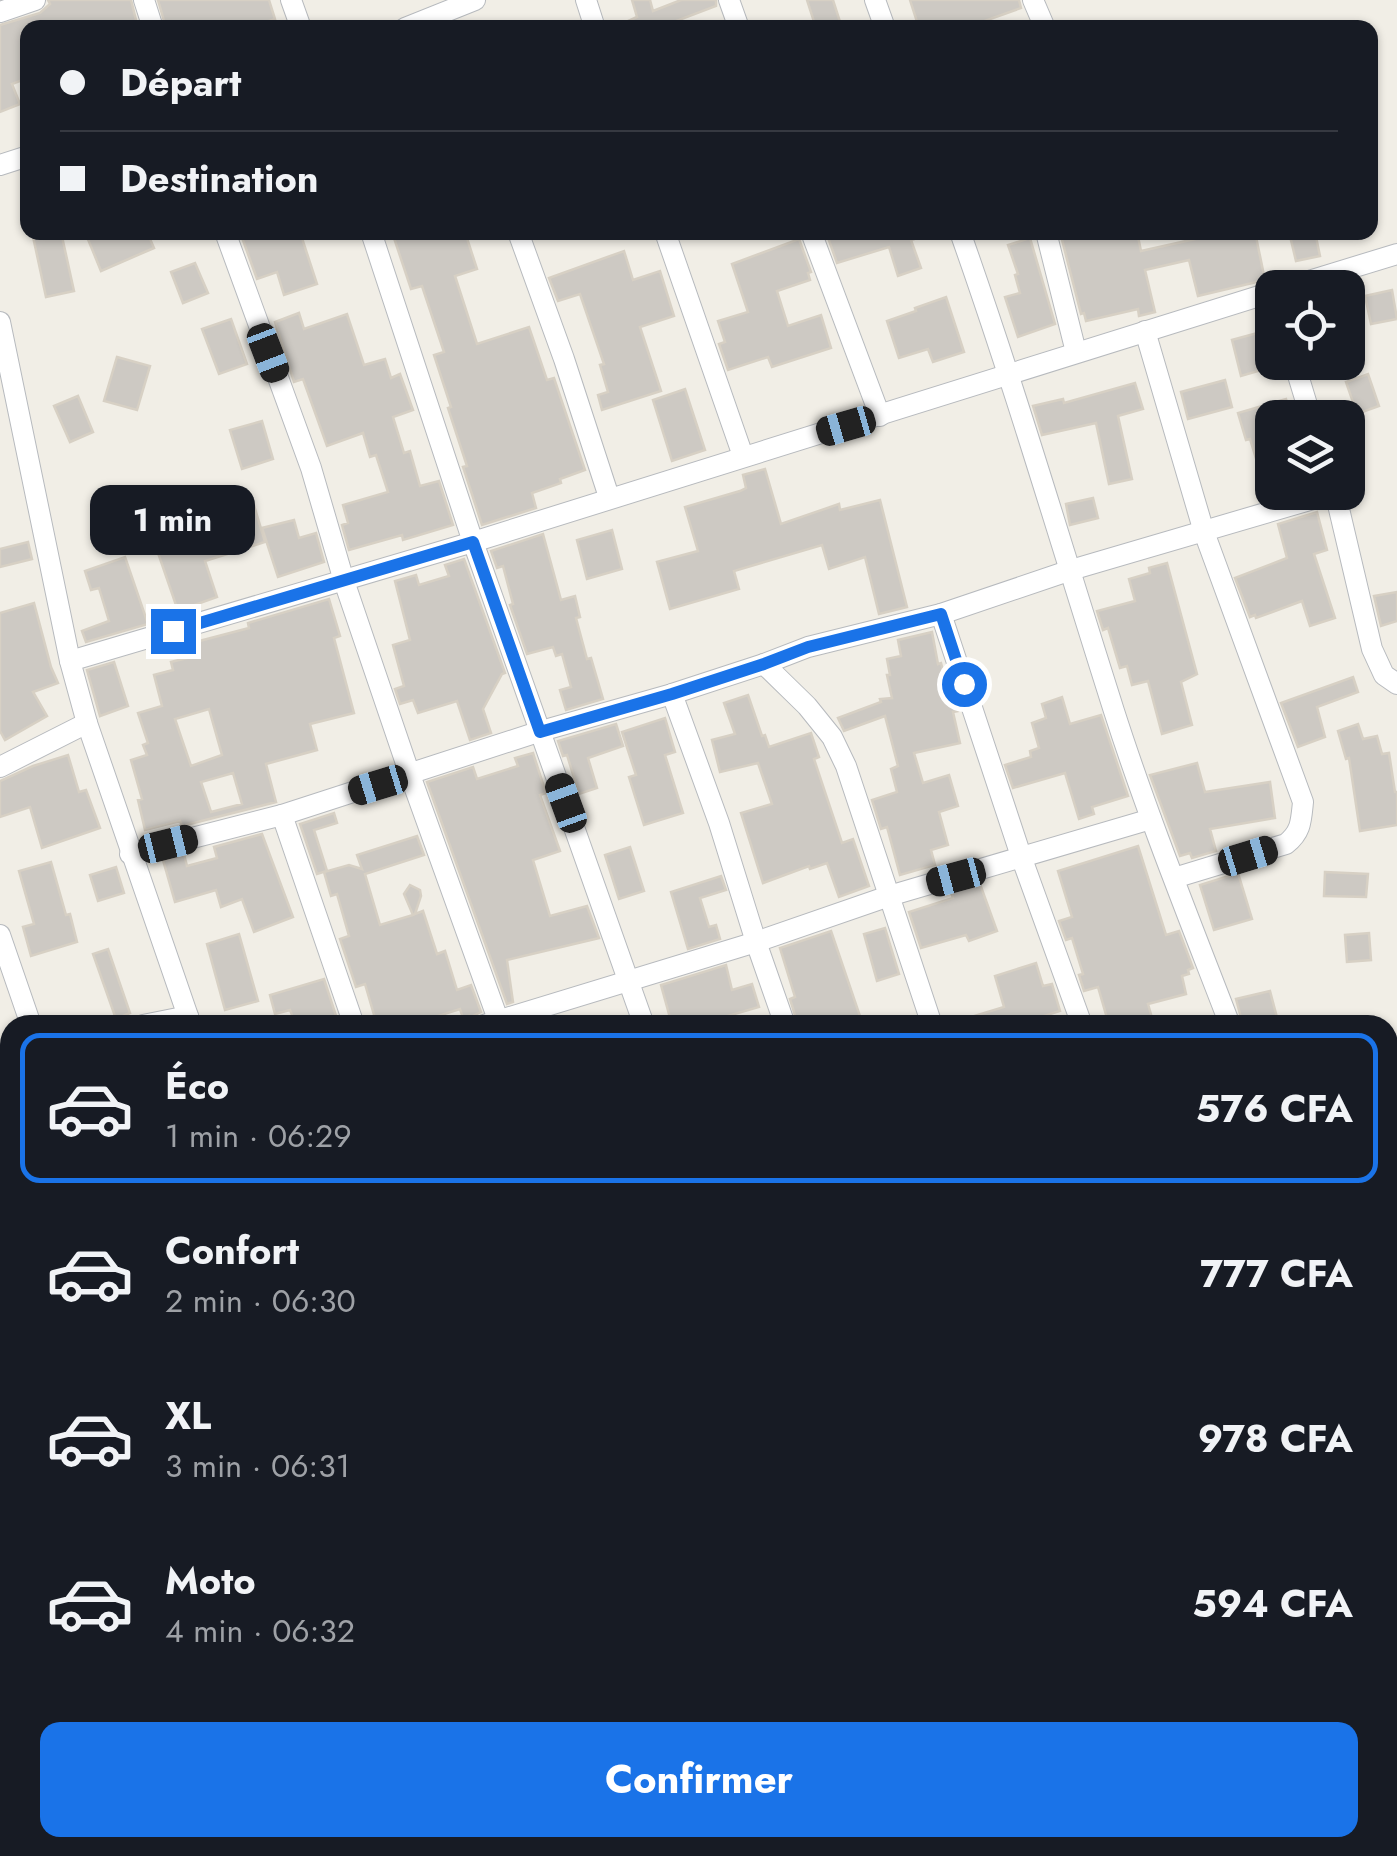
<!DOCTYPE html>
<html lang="fr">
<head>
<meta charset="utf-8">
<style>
  body { margin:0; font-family:Jost,sans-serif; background:#20242c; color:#f1f3f6; height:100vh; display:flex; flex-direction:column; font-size:38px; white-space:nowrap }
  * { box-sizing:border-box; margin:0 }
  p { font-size:32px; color:#9ea1a6 }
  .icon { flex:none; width:55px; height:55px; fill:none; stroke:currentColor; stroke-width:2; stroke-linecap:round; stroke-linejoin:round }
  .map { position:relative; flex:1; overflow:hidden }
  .panel { position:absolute; left:0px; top:1015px; width:1398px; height:842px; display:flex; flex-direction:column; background:#171b24; border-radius:30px 30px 0 0; box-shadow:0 2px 8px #0004 }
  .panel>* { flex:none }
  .top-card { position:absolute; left:20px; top:20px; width:1358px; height:220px; border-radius:20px; box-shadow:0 2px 8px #0004; display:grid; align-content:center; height:220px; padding:0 40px; background:#171b24 }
  .fabs { position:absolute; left:1255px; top:270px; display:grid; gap:20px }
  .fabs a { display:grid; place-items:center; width:110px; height:110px; border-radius:20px; background:#171b24; box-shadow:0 2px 8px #0004; font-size:50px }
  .end { position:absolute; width:45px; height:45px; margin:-22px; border:12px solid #1a73e8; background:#fff; box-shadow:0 0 0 5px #fff }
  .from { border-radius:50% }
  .bubble { position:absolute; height:70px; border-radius:20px; background:#171b24; box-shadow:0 2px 8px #0004; font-size:32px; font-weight:700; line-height:70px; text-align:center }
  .car { position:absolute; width:30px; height:60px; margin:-30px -15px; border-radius:12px; box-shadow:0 0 8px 2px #0007; background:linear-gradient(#222 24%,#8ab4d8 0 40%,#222 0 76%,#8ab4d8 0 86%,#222 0) }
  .top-card b { display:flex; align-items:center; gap:35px; height:95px; font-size:38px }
  .top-card b+b { border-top:2px solid #363941 }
  .top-card i { width:25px; height:25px; background:#f1f3f6 }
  ul { padding:18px 0 0; list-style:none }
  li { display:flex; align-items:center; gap:30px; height:150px; margin:0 20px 15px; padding:0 20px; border:5px solid transparent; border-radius:20px }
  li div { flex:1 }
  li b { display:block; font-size:38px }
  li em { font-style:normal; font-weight:700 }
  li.current { border-color:#1a73e8 }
  li>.icon { width:90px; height:90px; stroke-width:1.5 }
  .primary-button { display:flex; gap:20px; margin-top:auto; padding:20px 40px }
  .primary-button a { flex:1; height:115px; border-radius:20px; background:#1a73e8; color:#fff; font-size:40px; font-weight:700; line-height:115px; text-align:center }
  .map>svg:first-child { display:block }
</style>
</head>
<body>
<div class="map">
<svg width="1397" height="1856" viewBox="0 0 1397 1856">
  <rect width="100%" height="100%" fill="#f1eee6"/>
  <g fill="#c3ebc1">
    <polygon points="1397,1422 1397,1614 1388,1622 1388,1430"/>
    <polygon points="842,1848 1206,1848 1183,1856 830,1856"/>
  </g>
  <polygon fill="#a9ddff" points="1397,1614 1397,1856 1183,1856 1206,1848 1388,1848 1388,1622"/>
  <g fill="#cdc9c3" stroke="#d7d0c4" stroke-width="2.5" fill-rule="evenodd">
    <polygon points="48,0 131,0 138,28 28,28 28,78 12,84 20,104 0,112 0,25 40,13 50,4"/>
    <polygon points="158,0 269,0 275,19 249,28 166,28"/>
    <polygon points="632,0 650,0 653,11 681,0 716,0 716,6 658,28 613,28 637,17"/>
    <polygon points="807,0 833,0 842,28 816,28"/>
    <polygon points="910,0 1019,0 1021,8 965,28 919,28"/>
    <polygon points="32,232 61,232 74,291 46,297"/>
    <polygon points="85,232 147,232 154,248 101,271"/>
    <polygon points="240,232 300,232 317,284 284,295 277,272 257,279"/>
    <polygon points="392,232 465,232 477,269 455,276 477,344 529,327 547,380 554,378 585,470 560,479 561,483 532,493 536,508 482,525 463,467 467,466 448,408 451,407 434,355 444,352 422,286 411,289"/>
    <polygon points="826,232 924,232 924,236 911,240 921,268 898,276 889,247 837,263"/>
    <polygon points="1060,232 1137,232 1141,251 1195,239 1193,232 1255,232 1265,280 1198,296 1189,260 1145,270 1155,312 1139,316 1138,309 1086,321 1084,313 1081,314"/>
    <polygon points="1289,232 1315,232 1320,256 1296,261"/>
    <polygon points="1030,238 1055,324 1018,337 1005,297 1020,293 1015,275 1018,274 1008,245"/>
    <polygon points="799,239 811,272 808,273 810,280 777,291 788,326 821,315 831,348 772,367 768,357 728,370 719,344 725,342 718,321 748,312 732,264"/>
    <polygon points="624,251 633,280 660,271 674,316 640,327 661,391 602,410 598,395 608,392 600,365 604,364 580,294 558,301 549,278"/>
    <polygon points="195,263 208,293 183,303 171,272"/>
    <polygon points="1392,290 1397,319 1371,324 1365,296"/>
    <polygon points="946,297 964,352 933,362 928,349 899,358 887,321 916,311 915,308"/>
    <polygon points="299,313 304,329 347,314 364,365 385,359 391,378 400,374 413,410 393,417 404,453 410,451 420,486 439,481 453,525 403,540 402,535 349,550 342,525 348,523 343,505 388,492 376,455 370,457 363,433 327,446 303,379 294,382 275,322"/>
    <polygon points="231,319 247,364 219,374 202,329"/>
    <polygon points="1272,329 1272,367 1241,376 1232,340"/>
    <polygon points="117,357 150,366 137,410 104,401"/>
    <polygon points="1368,374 1379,406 1357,414 1346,382"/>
    <polygon points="1225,380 1232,407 1188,419 1181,392"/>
    <polygon points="1135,383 1143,409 1118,416 1132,479 1109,484 1096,423 1042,435 1033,406 1063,399 1064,403"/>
    <polygon points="685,389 705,450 672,461 653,400"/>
    <polygon points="78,396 93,432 70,442 54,406"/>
    <polygon points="1286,399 1291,418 1272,418 1272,492 1286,492 1268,498 1250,439 1246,440 1238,413"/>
    <polygon points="262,421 273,459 242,469 230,430"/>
    <polygon points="765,469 781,524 839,504 840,510 880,500 907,607 879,614 865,557 829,569 822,545 734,571 739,589 670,609 657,562 698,551 685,507 740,491 746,488 743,475"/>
    <polygon points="1093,498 1098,518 1070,525 1066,504"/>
    <polygon points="253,502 265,542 205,561 217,597 178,611 157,550 199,535 194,520"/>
    <polygon points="1317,512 1327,550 1314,554 1335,618 1310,626 1302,601 1256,618 1255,615 1250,617 1235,578 1287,558 1278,524"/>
    <polygon points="294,520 299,538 316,533 324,562 278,577 262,528"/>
    <polygon points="612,530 622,569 587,579 577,540"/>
    <polygon points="543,534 561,600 575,596 580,617 576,618 587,659 591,658 603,699 566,710 560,690 571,687 562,654 556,656 553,647 527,654 510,605 513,604 503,566 497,568 491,551"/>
    <polygon points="28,542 32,559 0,567 0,549"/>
    <polygon points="125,557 148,624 86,642 82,631 109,621 99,588 91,590 85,571"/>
    <polygon points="464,559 505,673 502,674 483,709 491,733 470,740 457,701 418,713 413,700 400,704 395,689 404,686 393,645 410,640 395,581 416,575 419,585 449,576 445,565"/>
    <polygon points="1167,563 1197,674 1181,682 1192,725 1162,734 1148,681 1132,685 1127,666 1120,668 1108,628 1103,630 1097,611 1135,601 1129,579 1150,573 1149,568"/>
    <polygon points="1397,592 1397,621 1381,626 1374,596"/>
    <path d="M 329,599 L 340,636 L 334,638 L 354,713 L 310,724 L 317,750 L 266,764 L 276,802 L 182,826 L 180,821 L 145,830 L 138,800 L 142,799 L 131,760 L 147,755 L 143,745 L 148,743 L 138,713 L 162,706 L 154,675 L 173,670 L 171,662 L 191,657 L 188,644 L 249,628 L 248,623 ZM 209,709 L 222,755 L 191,766 L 175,719 ZM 233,773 L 242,804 L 211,812 L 201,782 Z"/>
    <polygon points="34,603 51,667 58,683 33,692 47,716 5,740 0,731 0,613"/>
    <polygon points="932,632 938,664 941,663 948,690 951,689 956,703 958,711 953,712 960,743 914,753 923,783 949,775 958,806 939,812 948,845 931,850 935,865 900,875 887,827 881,829 872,800 897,792 891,769 898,766 885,716 844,731 838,718 881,702 880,699 892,698 887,675 890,675 887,659 901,656 898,640"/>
    <polygon points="114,662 128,706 100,716 87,670"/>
    <polygon points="1353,677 1358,692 1317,707 1325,737 1298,747 1281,703"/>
    <polygon points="748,695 762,736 765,735 769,747 811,733 819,757 814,759 842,843 853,839 869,886 839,897 827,863 810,869 809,866 763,883 741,813 772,804 758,763 720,772 712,740 735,734 724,703"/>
    <polygon points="1062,697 1070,724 1101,715 1128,796 1092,807 1094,814 1079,819 1065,773 1013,788 1005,765 1031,757 1030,751 1039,748 1032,723 1046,718 1042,704"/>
    <polygon points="665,718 675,752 665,755 683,813 644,825 629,777 636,775 622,732"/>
    <polygon points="616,724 623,746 588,758 597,788 579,794 567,755 563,756 558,741"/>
    <polygon points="1358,724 1363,739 1377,736 1382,754 1389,753 1395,792 1397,792 1397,825 1360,831 1349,758 1346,759 1338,731"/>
    <polygon points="533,753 546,793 540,795 560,851 533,860 550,916 587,906 599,938 507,960 513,1002 507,1004 427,782 473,767 477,779 518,766 515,758"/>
    <polygon points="68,755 79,792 86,790 100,828 42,848 30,807 0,817 0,781 33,766"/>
    <polygon points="1197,763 1205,792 1270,782 1275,818 1210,829 1216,851 1192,858 1190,853 1180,856 1150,775"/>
    <polygon points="334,813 337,823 314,830 327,871 317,874 300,824"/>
    <polygon points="262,834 293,917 254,932 242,899 221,907 216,890 175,902 163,860 184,854 187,866 217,858 214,847"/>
    <polygon points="417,836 424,855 365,874 380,925 413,915 404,894 410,885 420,890 421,896 415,914 423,911 437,954 445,951 457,990 471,985 481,1012 473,1016 470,1023 469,1016 463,1018 460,1009 410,1025 377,1025 365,984 356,987 340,939 349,936 337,894 331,896 324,872 349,865 362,869 357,855"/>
    <polygon points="1138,846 1166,935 1179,931 1193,968 1188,970 1189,974 1182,976 1186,994 1148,1004 1154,1025 1109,1025 1098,987 1084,991 1079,975 1083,974 1072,938 1066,940 1059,921 1072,917 1058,871"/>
    <polygon points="630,847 644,891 619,899 605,855"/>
    <polygon points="51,862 66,915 70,914 77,942 31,956 23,927 34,924 19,871"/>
    <polygon points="116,867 124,893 98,901 90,875"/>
    <polygon points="1325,872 1368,874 1366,897 1324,896"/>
    <polygon points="1238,873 1252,919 1214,930 1200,885"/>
    <polygon points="721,876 726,890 700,898 709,927 716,925 720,939 688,949 671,892"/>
    <polygon points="980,884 997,931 969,941 966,935 921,948 909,912 953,898 951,892"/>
    <polygon points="885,928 899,974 877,981 864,934"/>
    <polygon points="831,931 863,1025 798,1025 790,999 795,997 780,948"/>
    <polygon points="1369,933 1371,960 1347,962 1345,935"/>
    <polygon points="239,934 258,1001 225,1010 207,944"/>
    <polygon points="108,949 130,1013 116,1019 93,954"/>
    <polygon points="1036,963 1043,986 1052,984 1060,1011 1031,1020 1033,1025 959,1025 958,1021 1004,1007 995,976"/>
    <polygon points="726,965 732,990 752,984 759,1007 714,1020 716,1025 672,1025 661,985"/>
    <polygon points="324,979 339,1025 296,1025 290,1010 275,1014 270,995"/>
    <polygon points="1270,991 1279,1025 1243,1025 1236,999"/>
  </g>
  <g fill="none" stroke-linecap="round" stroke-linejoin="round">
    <g stroke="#b7babe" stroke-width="22">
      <g id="minor">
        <polyline points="144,0 153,28"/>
        <polyline points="291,0 301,28"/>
        <polyline points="586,0 595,28"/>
        <polyline points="729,0 739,28"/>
        <polyline points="875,0 885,28"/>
        <polyline points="1033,0 1045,28"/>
        <polyline points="0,12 35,0"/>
        <polyline points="405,28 475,0"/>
        <polyline points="0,165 28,156"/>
        <polyline points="225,232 311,468 344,581 410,775 500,1025"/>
        <polyline points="371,232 473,542 644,1025"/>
        <polyline points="518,232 564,359 609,497"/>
        <polyline points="665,232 743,456"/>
        <polyline points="811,232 880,416"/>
        <path d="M 960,232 C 1016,390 1063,551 1114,711 C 1148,817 1190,921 1230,1025"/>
        <polyline points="1046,232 1076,352"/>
        <polyline points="1286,288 1397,254"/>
        <polyline points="0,322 70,661 87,723 191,1025"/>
        <path d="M 1145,331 L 1204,532 L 1303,802 C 1301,822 1301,832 1286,844 L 1174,878"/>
        <polyline points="1294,362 1311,418"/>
        <polyline points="1335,492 1372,649 1384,675 1397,684"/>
        <polyline points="941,614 1022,859 1082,1025"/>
        <polyline points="70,661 473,542 1272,292"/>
        <polyline points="764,664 807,706 832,737 846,766 932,1025"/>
        <polyline points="672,694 719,823 756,942 785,1025"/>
        <polyline points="0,767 87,723"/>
        <polyline points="282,815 354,1025"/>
        <polyline points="130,854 282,815 541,731 672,694 764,664 808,647 941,614 1071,570 1337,492"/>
        <polyline points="0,935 31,1025"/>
        <polyline points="143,1025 188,1016"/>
        <polyline points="484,1025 756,942 889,896 1151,819"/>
        <polyline points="0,1054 10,1052"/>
        <polyline points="0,1284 10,1281"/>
        <polyline points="0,1360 10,1391"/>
        <polyline points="0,1610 10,1607"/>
        <polyline points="0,1794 10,1825"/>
        <polyline points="17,1848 20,1856"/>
        <polyline points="168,1848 171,1856"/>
        <polyline points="320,1848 323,1856"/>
        <polyline points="449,1856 464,1848"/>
      </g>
    </g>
    <use href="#minor" stroke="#fff" stroke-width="20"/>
  </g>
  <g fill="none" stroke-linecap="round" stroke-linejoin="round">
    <polyline stroke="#1a73e8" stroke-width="12" points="173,631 473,542 540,732 672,694 764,664 808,647 941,614 964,684"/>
  </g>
</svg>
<div class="fabs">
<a><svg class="icon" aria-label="locate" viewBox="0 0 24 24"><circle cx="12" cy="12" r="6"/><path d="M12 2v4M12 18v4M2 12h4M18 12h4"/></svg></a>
<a><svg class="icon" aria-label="layers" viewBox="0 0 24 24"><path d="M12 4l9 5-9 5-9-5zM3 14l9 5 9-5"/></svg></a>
</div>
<i class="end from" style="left:964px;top:684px"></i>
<i class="end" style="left:173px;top:631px"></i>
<div class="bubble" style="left:90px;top:485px;width:165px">1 min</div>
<i class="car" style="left:268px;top:353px;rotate:159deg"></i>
<i class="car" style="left:846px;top:426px;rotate:254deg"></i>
<i class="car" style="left:378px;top:785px;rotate:253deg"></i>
<i class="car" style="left:566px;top:803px;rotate:340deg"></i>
<i class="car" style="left:168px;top:844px;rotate:76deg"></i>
<i class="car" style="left:1248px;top:856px;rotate:73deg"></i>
<i class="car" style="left:956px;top:877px;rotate:255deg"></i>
<div class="top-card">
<b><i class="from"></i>Départ</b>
<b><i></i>Destination</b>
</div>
<section class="panel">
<ul>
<li class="current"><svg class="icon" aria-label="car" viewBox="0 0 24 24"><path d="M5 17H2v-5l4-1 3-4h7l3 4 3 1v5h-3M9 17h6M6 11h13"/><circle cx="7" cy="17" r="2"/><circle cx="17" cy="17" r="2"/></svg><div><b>Éco</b><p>1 min · 06:29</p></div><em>576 CFA</em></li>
<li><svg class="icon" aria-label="car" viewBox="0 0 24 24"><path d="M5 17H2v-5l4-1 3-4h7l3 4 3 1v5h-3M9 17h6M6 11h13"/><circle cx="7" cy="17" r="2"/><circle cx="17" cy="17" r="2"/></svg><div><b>Confort</b><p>2 min · 06:30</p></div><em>777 CFA</em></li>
<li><svg class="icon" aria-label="car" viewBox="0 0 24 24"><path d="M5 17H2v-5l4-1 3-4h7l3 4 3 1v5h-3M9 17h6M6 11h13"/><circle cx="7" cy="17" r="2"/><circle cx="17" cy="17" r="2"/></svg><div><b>XL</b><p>3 min · 06:31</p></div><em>978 CFA</em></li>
<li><svg class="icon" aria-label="car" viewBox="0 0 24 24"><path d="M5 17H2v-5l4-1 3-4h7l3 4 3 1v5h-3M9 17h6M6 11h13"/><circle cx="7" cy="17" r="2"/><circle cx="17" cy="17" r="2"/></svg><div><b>Moto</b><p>4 min · 06:32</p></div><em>594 CFA</em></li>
</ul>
<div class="primary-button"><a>Confirmer</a></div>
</section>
</div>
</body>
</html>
